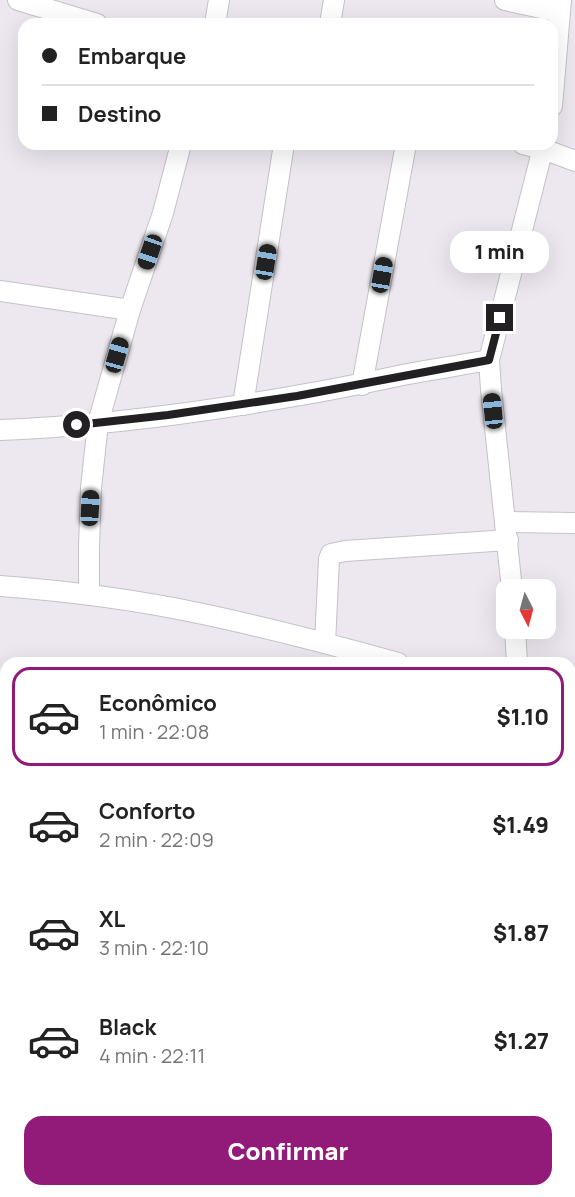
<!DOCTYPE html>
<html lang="pt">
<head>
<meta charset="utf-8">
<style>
  body { margin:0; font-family:Manrope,sans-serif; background:#f2f2f2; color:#222; height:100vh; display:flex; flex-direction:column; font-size:22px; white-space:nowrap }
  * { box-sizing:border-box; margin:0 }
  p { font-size:20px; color:#767676 }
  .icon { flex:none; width:33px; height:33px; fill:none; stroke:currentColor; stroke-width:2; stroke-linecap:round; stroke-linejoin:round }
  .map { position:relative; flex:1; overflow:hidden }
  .details { position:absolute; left:0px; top:657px; width:576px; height:540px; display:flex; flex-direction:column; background:#fff; border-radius:18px 18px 0 0; box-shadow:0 6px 24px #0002 }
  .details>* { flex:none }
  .guide { position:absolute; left:18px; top:18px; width:540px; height:132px; border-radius:18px; box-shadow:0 6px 24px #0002; display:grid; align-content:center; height:132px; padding:0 24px; background:#fff }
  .needle { width:39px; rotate:174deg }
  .controls { position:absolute; left:496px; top:579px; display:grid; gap:12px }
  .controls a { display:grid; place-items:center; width:60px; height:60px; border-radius:12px; background:#fff; box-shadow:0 6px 24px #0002; font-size:30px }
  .end { position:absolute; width:27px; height:27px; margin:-14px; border:8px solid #222023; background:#fff; box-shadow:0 0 0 3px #fff }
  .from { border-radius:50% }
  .bubble { position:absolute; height:42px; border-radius:18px; background:#fff; box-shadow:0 6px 24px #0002; font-size:20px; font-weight:800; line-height:42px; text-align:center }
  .car { position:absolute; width:18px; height:36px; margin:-18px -9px; border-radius:8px; box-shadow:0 0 4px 2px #0007; background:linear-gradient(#222 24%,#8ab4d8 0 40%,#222 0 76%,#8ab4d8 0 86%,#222 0) }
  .guide b { display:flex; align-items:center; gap:21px; height:57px; font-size:22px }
  .guide b+b { border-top:2px solid #e0e0e0 }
  .guide i { width:15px; height:15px; background:#222 }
  ul { padding:10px 0 0; list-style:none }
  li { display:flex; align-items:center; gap:18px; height:99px; margin:0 12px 9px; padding:0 12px; border:3px solid transparent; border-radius:18px }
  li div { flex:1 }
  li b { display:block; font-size:22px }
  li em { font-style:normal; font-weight:800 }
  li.current { border-color:#921b79 }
  li>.icon { width:54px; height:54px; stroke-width:1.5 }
  .cta { display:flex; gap:12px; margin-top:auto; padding:12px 24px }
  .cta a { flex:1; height:69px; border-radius:18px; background:#921b79; color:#fff; font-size:24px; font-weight:800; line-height:69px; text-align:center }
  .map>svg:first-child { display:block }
</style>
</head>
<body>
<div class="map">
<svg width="575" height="1197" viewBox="0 0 575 1197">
  <rect width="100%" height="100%" fill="#ede8f0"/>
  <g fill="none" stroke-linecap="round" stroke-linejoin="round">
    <g stroke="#c5c1c8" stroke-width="22">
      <g id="street">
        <polyline points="18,0 97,24"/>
        <polyline points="505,0 560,12"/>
        <polyline points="215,24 219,0"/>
        <polyline points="330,24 334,0"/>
        <polyline points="552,106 561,0"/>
        <polyline points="523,144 543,149 575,161"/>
        <polyline points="0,291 130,310"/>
        <polyline points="362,385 406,144"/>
        <polyline points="243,405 284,144"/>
        <path d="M 0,430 C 99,426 198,413 295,396 C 333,390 370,382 408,374 C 434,369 462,365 489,360"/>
        <polyline points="505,522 575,523"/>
        <path d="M 0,586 C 68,591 137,600 203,614 C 269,628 334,645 398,663"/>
        <polyline points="512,590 491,389 489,360 544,144"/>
        <polyline points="89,595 89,547 91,488 98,423 130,310 163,213 181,144"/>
        <polyline points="515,628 517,663"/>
        <polyline points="325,643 329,559 331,554 345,551 508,540"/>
        <polyline points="0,731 6,732"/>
        <polyline points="570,737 575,739"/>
        <polyline points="570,829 575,830"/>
        <polyline points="0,836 6,835"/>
        <polyline points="570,917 575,917"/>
        <polyline points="0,1033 6,1031"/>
        <polyline points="570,1068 575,1070"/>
        <polyline points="127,1197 128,1191"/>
        <polyline points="424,1197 425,1191"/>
      </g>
    </g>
    <use href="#street" stroke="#fff" stroke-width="20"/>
  </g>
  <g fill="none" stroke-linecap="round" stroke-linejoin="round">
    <polyline stroke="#222023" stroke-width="8" points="77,425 168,415 297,396 489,360 500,318"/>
  </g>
</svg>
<div class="controls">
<a><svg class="needle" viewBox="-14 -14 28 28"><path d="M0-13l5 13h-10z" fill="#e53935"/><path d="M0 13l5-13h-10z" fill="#767676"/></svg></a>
</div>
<i class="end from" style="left:77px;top:425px"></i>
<i class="end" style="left:500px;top:318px"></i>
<div class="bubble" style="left:450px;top:231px;width:99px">1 min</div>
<i class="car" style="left:150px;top:252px;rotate:199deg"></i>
<i class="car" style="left:266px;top:262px;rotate:9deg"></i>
<i class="car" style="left:382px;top:275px;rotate:10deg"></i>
<i class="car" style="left:117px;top:355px;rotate:16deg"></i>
<i class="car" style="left:493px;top:411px;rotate:354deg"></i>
<i class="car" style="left:90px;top:508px;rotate:3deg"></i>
<div class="guide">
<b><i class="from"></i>Embarque</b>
<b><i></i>Destino</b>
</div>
<section class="details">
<ul>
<li class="current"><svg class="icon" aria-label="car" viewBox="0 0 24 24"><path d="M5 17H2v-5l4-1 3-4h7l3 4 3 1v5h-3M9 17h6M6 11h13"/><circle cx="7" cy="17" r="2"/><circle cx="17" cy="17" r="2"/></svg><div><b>Econômico</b><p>1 min · 22:08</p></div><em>$1.10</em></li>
<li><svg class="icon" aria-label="car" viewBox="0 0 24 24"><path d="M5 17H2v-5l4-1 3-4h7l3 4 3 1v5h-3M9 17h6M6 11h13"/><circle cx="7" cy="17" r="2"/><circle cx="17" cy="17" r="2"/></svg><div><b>Conforto</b><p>2 min · 22:09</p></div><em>$1.49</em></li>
<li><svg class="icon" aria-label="car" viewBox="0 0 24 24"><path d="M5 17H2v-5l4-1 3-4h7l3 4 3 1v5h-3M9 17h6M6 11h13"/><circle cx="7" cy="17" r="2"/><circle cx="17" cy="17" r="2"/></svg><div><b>XL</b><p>3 min · 22:10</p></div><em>$1.87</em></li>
<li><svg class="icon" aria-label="car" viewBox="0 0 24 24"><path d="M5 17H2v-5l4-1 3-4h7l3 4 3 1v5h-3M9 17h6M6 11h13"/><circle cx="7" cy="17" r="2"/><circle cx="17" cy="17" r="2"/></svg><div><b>Black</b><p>4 min · 22:11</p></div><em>$1.27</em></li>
</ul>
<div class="cta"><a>Confirmar</a></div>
</section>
</div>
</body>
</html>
